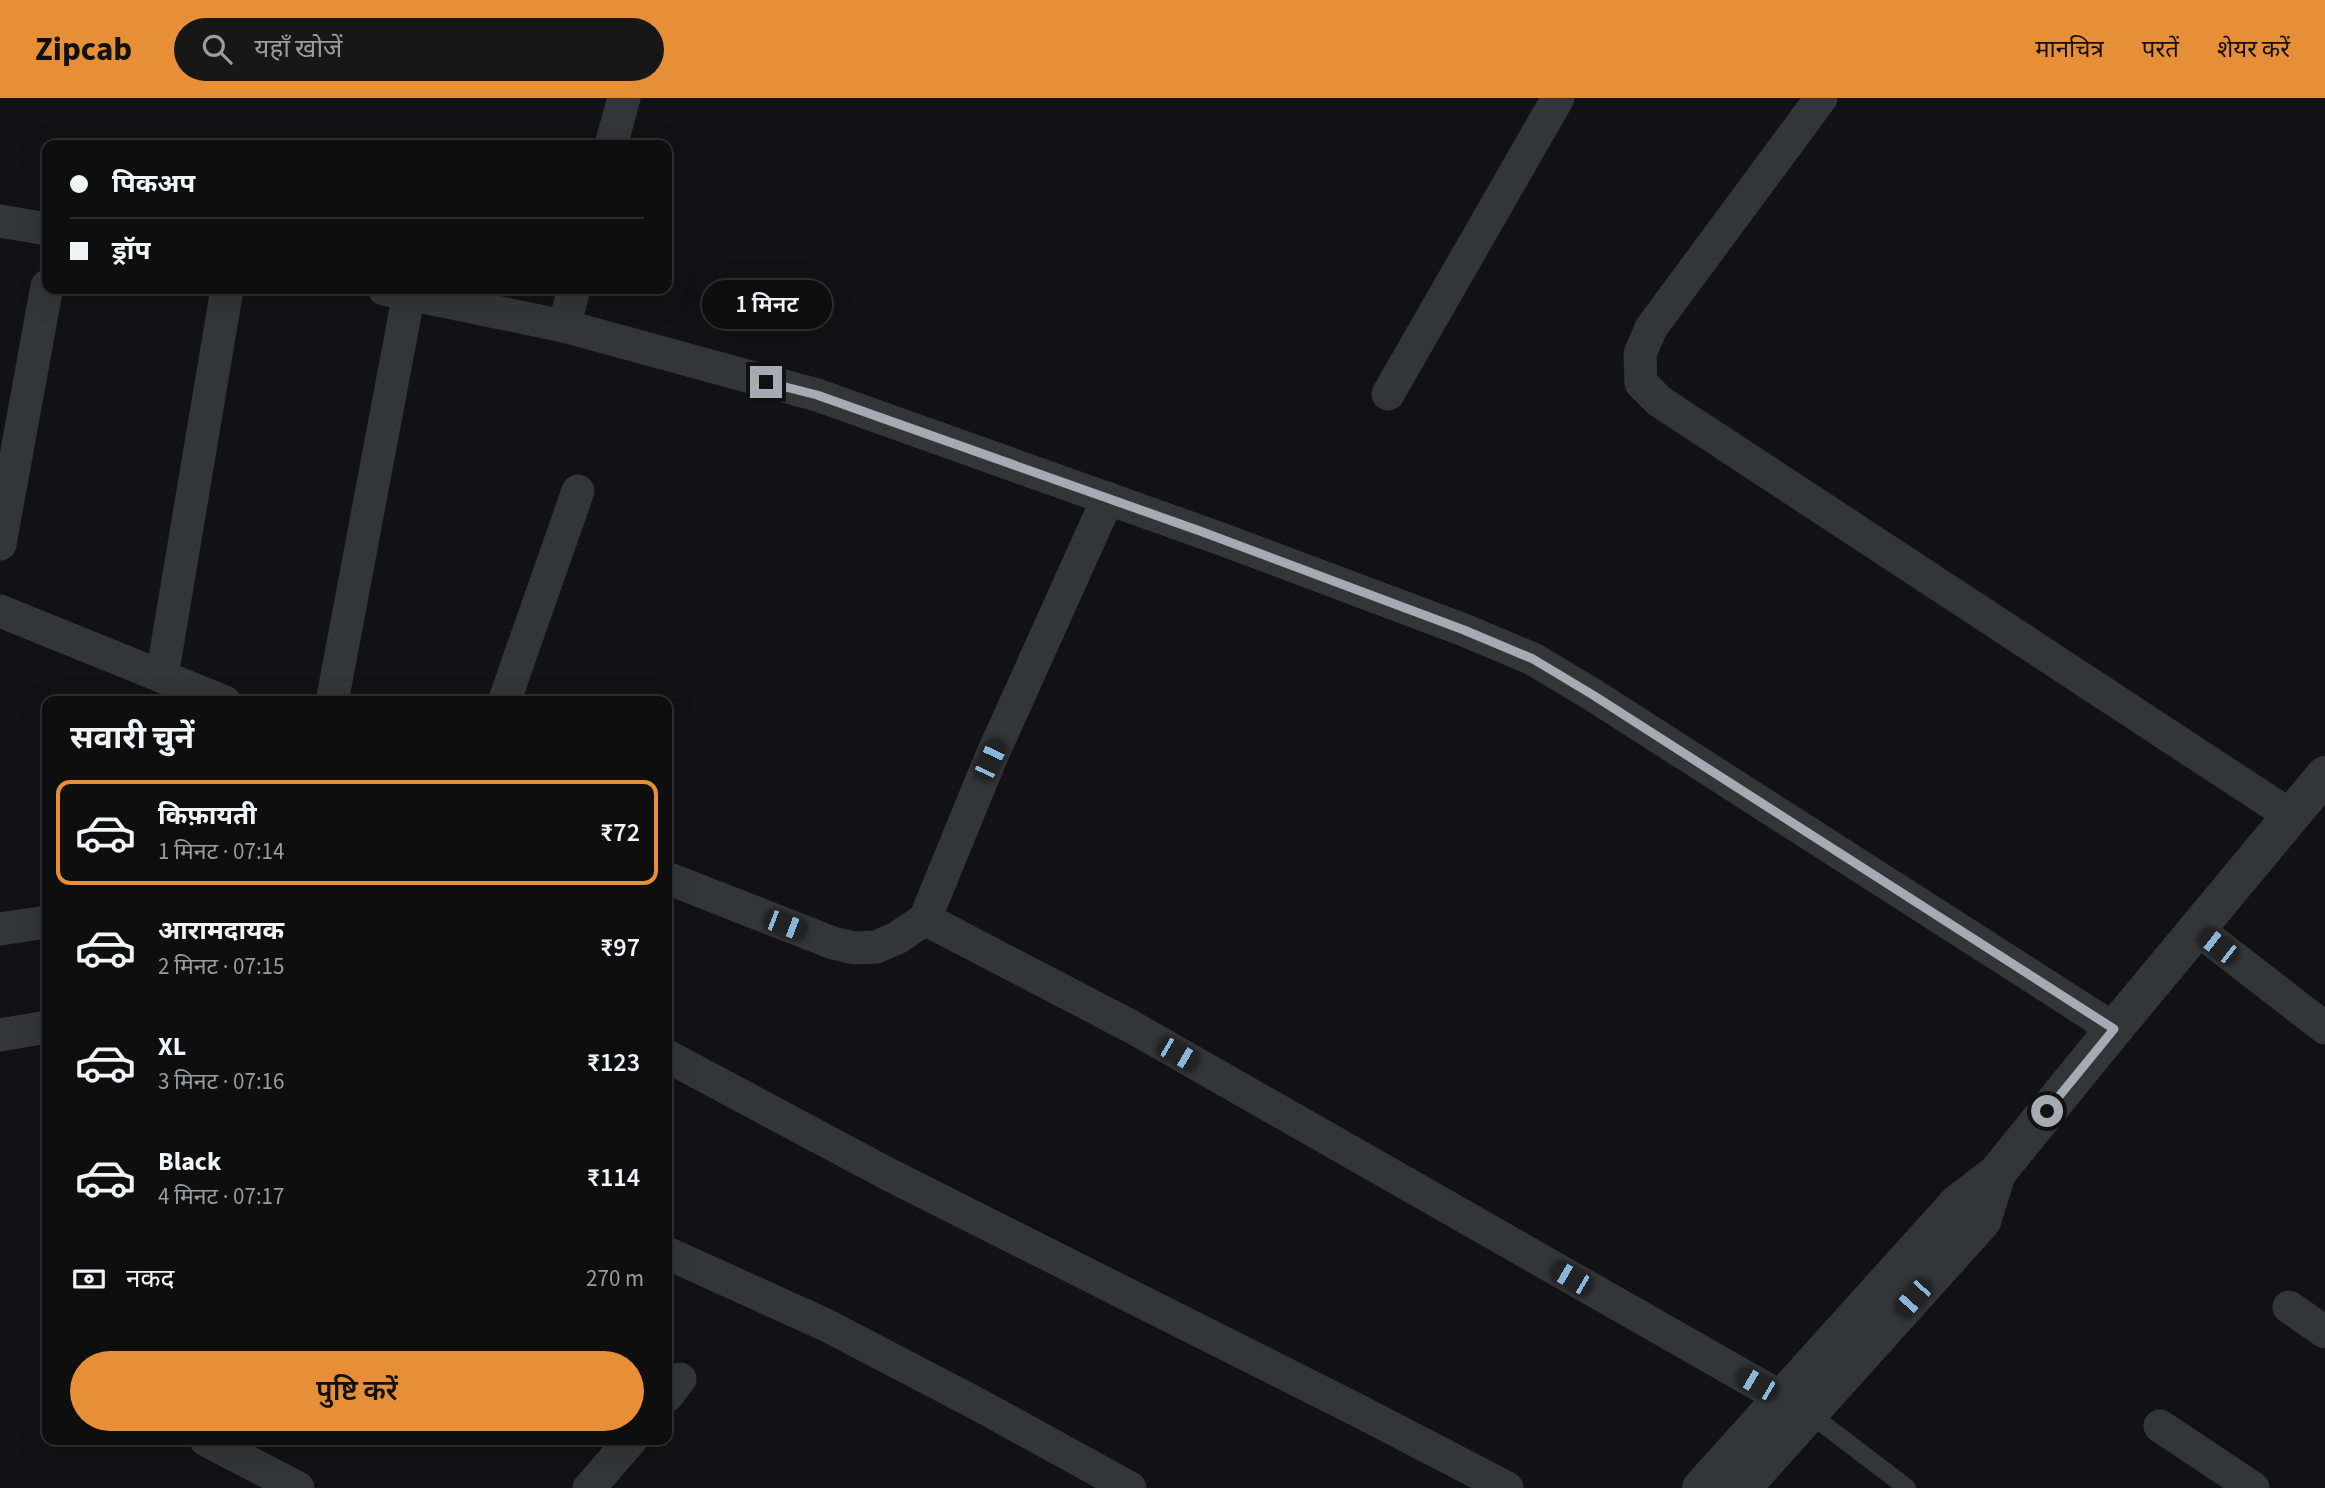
<!DOCTYPE html>
<html lang="hi">
<head>
<meta charset="utf-8">
<style>
  body { margin:0; font-family:"Source Sans 3","Noto Sans Devanagari",sans-serif; background:#171718; color:#f1f3f6; height:100vh; display:flex; flex-direction:column; font-size:26px; white-space:nowrap }
  * { box-sizing:border-box; margin:0 }
  p { font-size:23px; color:#9b9c9e }
  .icon { flex:none; width:38px; height:38px; fill:none; stroke:currentColor; stroke-width:2; stroke-linecap:round; stroke-linejoin:round }
  .map { position:relative; flex:1; overflow:hidden }
  .panel { position:absolute; left:42px; top:598px; width:630px; height:749px; display:flex; flex-direction:column; background:#0e0e0f; border-radius:14px; box-shadow:0 7px 28px #0002,0 0 0 2px #2e2e2f }
  .panel>* { flex:none }
  .hud { position:absolute; left:42px; top:42px; width:630px; height:154px; border-radius:14px; box-shadow:0 7px 28px #0002,0 0 0 2px #2e2e2f; display:grid; align-content:center; height:154px; padding:0 28px; background:#0e0e0f }
  .end { position:absolute; width:32px; height:32px; margin:-16px; border:9px solid #a4abb3; background:#111; box-shadow:0 0 0 4px #111 }
  .from { border-radius:50% }
  .bubble { position:absolute; height:49px; border-radius:24px; background:#0e0e0f; box-shadow:0 7px 28px #0002,0 0 0 2px #2e2e2f; font-size:23px; font-weight:600; line-height:49px; text-align:center }
  .car { position:absolute; width:21px; height:42px; margin:-21px -10px; border-radius:9px; box-shadow:0 0 5px 2px #0007; background:linear-gradient(#222 24%,#8ab4d8 0 40%,#222 0 76%,#8ab4d8 0 86%,#222 0) }
  .hud b { display:flex; align-items:center; gap:24px; height:66px; font-size:26px }
  .hud b+b { border-top:2px solid #2e2e2f }
  .hud i { width:18px; height:18px; background:#f1f3f6 }
  ul { padding:0; list-style:none }
  li { display:flex; align-items:center; gap:21px; height:105px; margin:0 14px 10px; padding:0 14px; border:4px solid transparent; border-radius:14px }
  li div { flex:1 }
  li b { display:block; font-size:26px }
  li em { font-style:normal; font-weight:600 }
  li.active { border-color:#e78f37 }
  li>.icon { width:63px; height:63px; stroke-width:1.5 }
  h2 { padding:0 28px; font-size:32px; line-height:84px }
  .pay { display:flex; align-items:center; gap:18px; height:77px; padding:0 28px; font-size:26px }
  .pay p { margin-inline-start:auto }
  .button { display:flex; gap:14px; margin-top:auto; padding:14px 28px }
  .button a { flex:1; height:80px; border-radius:42px; background:#e78f37; color:#111; font-size:28px; font-weight:600; line-height:80px; text-align:center }
  header { display:flex; align-items:center; gap:42px; box-sizing:border-box; height:98px; padding:0 35px; background:#e78f37; color:#111 }
  header strong { font-size:33px }
  nav { display:flex; gap:38px; margin-inline-start:auto; font-size:24px }
  .search { width:490px; height:63px; background:#171718; display:flex; align-items:center; gap:18px; box-sizing:border-box; padding:0 24px; border-radius:38px; color:#9b9c9e; font-size:26px }
  .map>svg:first-child { display:block }
</style>
</head>
<body>
<header>
<strong>Zipcab</strong>
<div class="search"><svg class="icon" aria-label="search" viewBox="0 0 24 24"><circle cx="10" cy="10" r="6"/><path d="M15 15l6 6"/></svg>यहाँ खोजें</div>
<nav><a>मानचित्र</a><a>परतें</a><a>शेयर करें</a></nav>
</header>
<div class="map">
<svg width="2325" height="1390" viewBox="0 0 2325 1390">
  <rect width="100%" height="100%" fill="#121214"/>
  <g fill="none" stroke-linecap="round" stroke-linejoin="round">
    <polyline stroke="#333538" stroke-width="18" points="1810,1316 1907,1390"/>
    <g stroke="#333538" stroke-width="33">
      <polyline points="1821,0 1651,230 1640,256 1641,285 1659,303 2291,718"/>
      <polyline points="611,47 624,0"/>
      <polyline points="0,123 47,131"/>
      <polyline points="384,191 564,228 817,297 1224,442 1464,532 1533,561 1593,597 2114,931"/>
      <polyline points="564,228 574,191"/>
      <polyline points="1388,296 1558,0"/>
      <polyline points="0,446 47,188"/>
      <polyline points="0,513 225,604"/>
      <polyline points="162,578 227,191"/>
      <polyline points="332,604 409,195"/>
      <polyline points="504,604 578,393"/>
      <polyline points="667,780 833,845 854,850 876,849 897,840 925,821 990,662 1108,400"/>
      <polyline points="925,821 1132,929 1805,1313"/>
      <polyline points="0,831 47,824"/>
      <polyline points="2197,831 2325,930"/>
      <polyline points="0,937 47,929"/>
      <polyline points="667,958 886,1075 1361,1314 1507,1390"/>
      <polyline points="667,1155 826,1227 981,1308 1130,1390"/>
      <polyline points="2289,1209 2325,1234"/>
      <polyline points="667,1298 680,1281"/>
      <polyline points="2160,1328 2253,1390"/>
      <polyline points="206,1342 298,1390"/>
      <polyline points="589,1390 631,1342"/>
    </g>
    <g stroke="#333538" stroke-width="38">
      <polyline points="1701,1390 1958,1105 1997,1075 2114,931 2325,677"/>
      <polyline points="1742,1390 1982,1123 1997,1075"/>
    </g>
  </g>
  <g fill="none" stroke-linecap="round" stroke-linejoin="round">
    <polyline stroke="#a4abb3" stroke-width="9" points="766,284 817,297 1200,433 1464,532 1533,561 1593,597 2114,931 2047,1013"/>
  </g>
</svg>
<i class="end from" style="left:2047px;top:1013px"></i>
<i class="end" style="left:766px;top:284px"></i>
<div class="bubble" style="left:702px;top:182px;width:130px">1 मिनट</div>
<i class="car" style="left:990px;top:662px;rotate:25deg"></i>
<i class="car" style="left:785px;top:827px;rotate:111deg"></i>
<i class="car" style="left:2218px;top:848px;rotate:308deg"></i>
<i class="car" style="left:1178px;top:956px;rotate:120deg"></i>
<i class="car" style="left:1571px;top:1180px;rotate:300deg"></i>
<i class="car" style="left:1913px;top:1200px;rotate:222deg"></i>
<i class="car" style="left:1757px;top:1286px;rotate:300deg"></i>
<div class="hud">
<b><i class="from"></i>पिकअप</b>
<b><i></i>ड्रॉप</b>
</div>
<section class="panel">
<h2>सवारी चुनें</h2>
<ul>
<li class="active"><svg class="icon" aria-label="car" viewBox="0 0 24 24"><path d="M5 17H2v-5l4-1 3-4h7l3 4 3 1v5h-3M9 17h6M6 11h13"/><circle cx="7" cy="17" r="2"/><circle cx="17" cy="17" r="2"/></svg><div><b>किफ़ायती</b><p>1 मिनट · 07:14</p></div><em>₹72</em></li>
<li><svg class="icon" aria-label="car" viewBox="0 0 24 24"><path d="M5 17H2v-5l4-1 3-4h7l3 4 3 1v5h-3M9 17h6M6 11h13"/><circle cx="7" cy="17" r="2"/><circle cx="17" cy="17" r="2"/></svg><div><b>आरामदायक</b><p>2 मिनट · 07:15</p></div><em>₹97</em></li>
<li><svg class="icon" aria-label="car" viewBox="0 0 24 24"><path d="M5 17H2v-5l4-1 3-4h7l3 4 3 1v5h-3M9 17h6M6 11h13"/><circle cx="7" cy="17" r="2"/><circle cx="17" cy="17" r="2"/></svg><div><b>XL</b><p>3 मिनट · 07:16</p></div><em>₹123</em></li>
<li><svg class="icon" aria-label="car" viewBox="0 0 24 24"><path d="M5 17H2v-5l4-1 3-4h7l3 4 3 1v5h-3M9 17h6M6 11h13"/><circle cx="7" cy="17" r="2"/><circle cx="17" cy="17" r="2"/></svg><div><b>Black</b><p>4 मिनट · 07:17</p></div><em>₹114</em></li>
</ul>
<div class="pay"><svg class="icon" aria-label="cash" viewBox="0 0 24 24"><path d="M3 7h18v10H3z"/><circle cx="12" cy="12" r="2"/></svg>नकद<p>270 m</p></div>
<div class="button"><a>पुष्टि करें</a></div>
</section>
</div>
</body>
</html>
